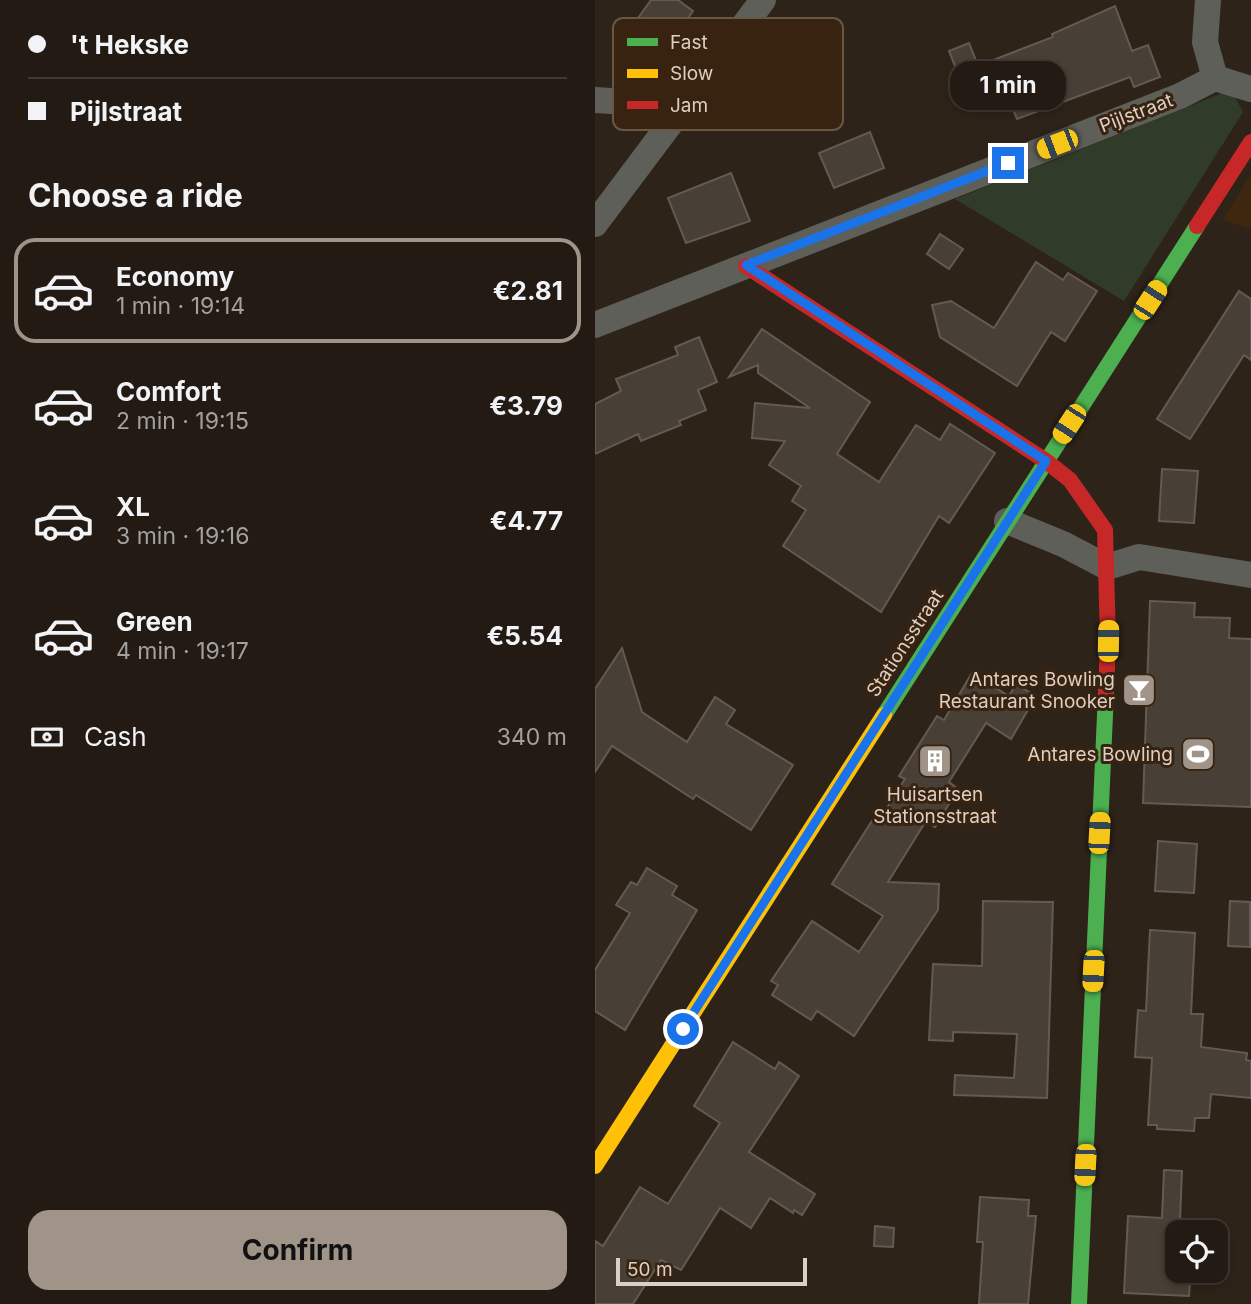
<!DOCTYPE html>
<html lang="en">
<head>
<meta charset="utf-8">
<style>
  body { margin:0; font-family:Inter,sans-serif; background:#2e2721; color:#f1f3f6; height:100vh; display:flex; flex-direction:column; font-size:26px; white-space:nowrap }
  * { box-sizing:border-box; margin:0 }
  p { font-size:23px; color:#a2a1a0 }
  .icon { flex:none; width:38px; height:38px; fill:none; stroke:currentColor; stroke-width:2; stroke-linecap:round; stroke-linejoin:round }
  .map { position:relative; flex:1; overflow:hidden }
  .panel { display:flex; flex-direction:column; background:#221a13; width:595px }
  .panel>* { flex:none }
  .guide { display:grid; align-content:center; height:154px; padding:0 28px; background:#221a13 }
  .controls { position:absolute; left:570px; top:1220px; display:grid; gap:14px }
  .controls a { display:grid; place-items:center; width:63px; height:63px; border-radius:14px; background:#221a13; box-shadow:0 4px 10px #0003,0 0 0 2px #3f3833; font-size:35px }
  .scale { position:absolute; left:21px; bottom:18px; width:191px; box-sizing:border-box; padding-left:7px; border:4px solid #ddcfc4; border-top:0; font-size:19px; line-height:24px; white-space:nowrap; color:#ddcfc4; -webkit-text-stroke:5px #372310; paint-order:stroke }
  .end { position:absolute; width:32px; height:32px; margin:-16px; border:9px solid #1a73e8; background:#fff; box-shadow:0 0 0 4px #fff }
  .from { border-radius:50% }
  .bubble { position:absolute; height:49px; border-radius:21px; background:#221a13; box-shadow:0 4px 10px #0003,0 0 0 2px #3f3833; font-size:23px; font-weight:700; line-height:49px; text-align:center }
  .car { position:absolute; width:21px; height:42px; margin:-21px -10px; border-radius:9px; box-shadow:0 0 5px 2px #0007; background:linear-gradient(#f5c518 24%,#345 0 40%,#f5c518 0 76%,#345 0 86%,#f5c518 0) }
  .guide b { display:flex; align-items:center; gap:24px; height:66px; font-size:26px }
  .guide b+b { border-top:2px solid #3f3833 }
  .guide i { width:18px; height:18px; background:#f1f3f6 }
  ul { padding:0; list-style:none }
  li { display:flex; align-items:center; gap:21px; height:105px; margin:0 14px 10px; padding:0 14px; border:4px solid transparent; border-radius:21px }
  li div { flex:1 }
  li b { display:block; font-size:26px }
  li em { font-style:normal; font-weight:700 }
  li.on { border-color:#a09388 }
  li>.icon { width:63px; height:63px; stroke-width:1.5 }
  h2 { padding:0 28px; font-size:32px; line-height:84px }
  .pay { display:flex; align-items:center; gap:18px; height:77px; padding:0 28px; font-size:26px }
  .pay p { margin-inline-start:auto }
  .primary-button { display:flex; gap:14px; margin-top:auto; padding:14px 28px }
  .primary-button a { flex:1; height:80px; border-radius:21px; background:#a09388; color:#111; font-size:28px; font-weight:700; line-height:80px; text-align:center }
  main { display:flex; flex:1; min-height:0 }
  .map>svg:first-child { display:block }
</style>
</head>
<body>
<main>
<section class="panel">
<div class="guide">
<b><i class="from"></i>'t Hekske</b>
<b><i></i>Pijlstraat</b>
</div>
<h2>Choose a ride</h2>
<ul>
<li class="on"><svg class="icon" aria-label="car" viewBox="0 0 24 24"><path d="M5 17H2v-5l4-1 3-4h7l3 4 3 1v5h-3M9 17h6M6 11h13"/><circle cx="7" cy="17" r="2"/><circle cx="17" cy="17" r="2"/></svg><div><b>Economy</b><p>1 min · 19:14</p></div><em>€2.81</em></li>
<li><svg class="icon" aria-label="car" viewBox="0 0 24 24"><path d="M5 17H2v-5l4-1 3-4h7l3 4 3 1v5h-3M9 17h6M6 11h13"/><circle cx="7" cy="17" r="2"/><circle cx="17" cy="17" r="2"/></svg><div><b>Comfort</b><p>2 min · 19:15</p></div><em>€3.79</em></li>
<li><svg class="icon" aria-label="car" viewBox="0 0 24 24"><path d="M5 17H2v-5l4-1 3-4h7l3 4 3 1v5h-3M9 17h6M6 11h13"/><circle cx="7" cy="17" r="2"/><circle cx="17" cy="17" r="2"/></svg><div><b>XL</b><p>3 min · 19:16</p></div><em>€4.77</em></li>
<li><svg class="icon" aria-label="car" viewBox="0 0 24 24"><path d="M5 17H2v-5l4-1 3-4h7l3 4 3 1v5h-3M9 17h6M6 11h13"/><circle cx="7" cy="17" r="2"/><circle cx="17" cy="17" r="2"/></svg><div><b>Green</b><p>4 min · 19:17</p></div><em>€5.54</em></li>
</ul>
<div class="pay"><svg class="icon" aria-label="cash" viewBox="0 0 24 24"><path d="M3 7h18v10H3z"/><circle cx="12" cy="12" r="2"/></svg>Cash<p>340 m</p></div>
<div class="primary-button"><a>Confirm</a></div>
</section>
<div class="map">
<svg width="656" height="1304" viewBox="0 0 656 1304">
  <rect width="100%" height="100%" fill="#2e2319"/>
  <polygon fill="#3e260f" points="656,175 656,229 627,220"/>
  <polygon fill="#303c29" points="628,93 639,95 648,112 529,301 360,199"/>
  <g fill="#484036" stroke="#635b51" stroke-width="2">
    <polygon points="56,0 83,0 98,11 69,52 36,28"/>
    <polygon points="520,6 537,51 553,45 565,77 539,87 535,77 422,119 398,60 458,37 457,34"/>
    <polygon points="374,43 386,73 366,81 354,51"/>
    <polygon points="275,132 289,168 239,188 224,153"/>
    <polygon points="136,173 155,221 91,243 73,198"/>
    <polygon points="345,234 368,249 354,269 332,254"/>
    <polygon points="441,262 468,280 473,273 502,291 470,341 456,332 422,386 345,337 337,305 356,301 399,328"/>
    <polygon points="644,291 656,299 656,360 649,355 595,439 562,419"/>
    <polygon points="167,329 275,402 242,454 284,482 321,425 345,440 355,424 400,453 354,523 344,516 286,612 188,546 211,510 197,501 206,486 174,465 190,441 157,438 160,403 215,408 163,373 163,365 134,377"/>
    <polygon points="104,337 122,382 103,390 111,410 84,421 86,425 46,441 43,434 0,454 0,404 26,391 21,379 83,355 80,347"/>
    <polygon points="567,469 603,471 599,523 564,521"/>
    <polygon points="555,601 600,603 599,617 635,618 634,638 656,639 656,807 548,803"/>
    <polygon points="27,648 47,712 92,742 120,697 140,710 131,724 198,765 156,830 101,795 98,799 17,746 0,772 0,689"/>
    <polygon points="377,673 414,696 421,684 441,696 416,739 391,723 354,782 363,789 340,827 331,821 293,882 344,884 343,910 259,1036 222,1011 216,1020 177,995 183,985 176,981 217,921 264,952 288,916 237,884 278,819 283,822 310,779 304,776 342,716 349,720"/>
    <polygon points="563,841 602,844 599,893 560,891"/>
    <polygon points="52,868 82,886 77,895 102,910 30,1030 0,1011 0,970 35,913 21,905 36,882 42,885"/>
    <polygon points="388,901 458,902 452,1098 359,1095 360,1075 419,1078 422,1034 358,1032 358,1041 334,1040 338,964 387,966"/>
    <polygon points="635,901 655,902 655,947 633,946"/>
    <polygon points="555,930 600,933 596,1014 608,1014 606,1047 652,1053 651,1060 656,1061 656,1098 616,1094 614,1118 600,1118 599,1131 562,1129 562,1125 553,1125 557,1058 540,1057 543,1010 551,1011"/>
    <polygon points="138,1042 180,1069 184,1062 204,1076 154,1152 220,1194 207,1215 199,1210 198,1213 175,1198 156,1228 125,1208 86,1270 66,1260 38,1304 0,1304 0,1241 8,1246 45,1187 73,1204 125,1123 99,1106"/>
    <polygon points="569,1170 587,1171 583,1270 596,1270 594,1296 529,1293 533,1216 567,1218"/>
    <polygon points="385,1197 434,1200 433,1216 441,1216 433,1304 384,1304 388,1242 382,1242"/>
    <polygon points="280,1226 299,1228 298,1247 279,1246"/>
  </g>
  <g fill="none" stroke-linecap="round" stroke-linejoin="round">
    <g stroke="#5e5f59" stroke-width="26">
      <polyline points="613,0 610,42 620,78"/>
      <polyline points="0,100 32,102 74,125"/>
      <polyline points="0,224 168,0"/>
      <polyline points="0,325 585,96 620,78 656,89"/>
      <polyline points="412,521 468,544 512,567 544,557 656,575"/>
    </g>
    <g stroke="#4caf50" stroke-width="16">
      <polyline points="289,715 602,226"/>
      <polyline points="484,1304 511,692"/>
    </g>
    <polyline stroke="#ffc107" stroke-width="16" points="0,1166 289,715"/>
    <g stroke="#c62828" stroke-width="16">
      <polyline points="602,226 656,142"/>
      <polyline points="151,266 451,461 475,480 510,530 513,641 511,692"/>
    </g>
  </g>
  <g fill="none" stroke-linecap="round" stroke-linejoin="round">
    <polyline stroke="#1a73e8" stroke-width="9" points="88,1029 451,461 151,265 413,163"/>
  </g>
  <defs>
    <g id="bar-square" transform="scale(1.75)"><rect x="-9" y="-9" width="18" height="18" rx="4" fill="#a09388" stroke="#372310"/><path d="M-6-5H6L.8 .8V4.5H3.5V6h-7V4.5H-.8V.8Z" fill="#fff"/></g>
    <g id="stadium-square" transform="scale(1.75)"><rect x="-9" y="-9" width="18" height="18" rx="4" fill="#a09388" stroke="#372310"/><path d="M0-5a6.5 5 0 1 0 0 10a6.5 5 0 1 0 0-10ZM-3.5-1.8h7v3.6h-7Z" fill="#fff"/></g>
    <g id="building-square" transform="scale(1.75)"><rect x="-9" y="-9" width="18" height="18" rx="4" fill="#a09388" stroke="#372310"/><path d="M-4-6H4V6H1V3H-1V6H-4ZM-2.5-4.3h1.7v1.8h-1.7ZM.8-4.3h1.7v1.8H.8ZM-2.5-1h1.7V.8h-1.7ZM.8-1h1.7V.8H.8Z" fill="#fff"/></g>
  </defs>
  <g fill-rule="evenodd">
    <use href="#bar-square" x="544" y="690"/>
    <use href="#stadium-square" x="603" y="754"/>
    <use href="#building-square" x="340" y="761"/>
  </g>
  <g text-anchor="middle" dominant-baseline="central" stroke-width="6" stroke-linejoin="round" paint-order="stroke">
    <g font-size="19" fill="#ddcfc4" stroke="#372310">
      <text transform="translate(541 113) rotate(-21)">Pijlstraat</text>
      <text transform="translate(310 643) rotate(-57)">Stationsstraat</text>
    </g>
    <g font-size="19" fill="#ddcfc4" stroke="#372310" text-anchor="end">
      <text x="520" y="679">Antares Bowling<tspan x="520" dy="22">Restaurant Snooker</tspan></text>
      <text x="578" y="754">Antares Bowling</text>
      <text x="340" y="794" text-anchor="middle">Huisartsen<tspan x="340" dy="22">Stationsstraat</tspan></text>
    </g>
  </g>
  <rect x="18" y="18" width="230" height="112" rx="10" fill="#372310" stroke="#695746" stroke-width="2"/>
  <rect x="32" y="38" width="31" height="8" fill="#4caf50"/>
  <rect x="32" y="69" width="31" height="9" fill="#ffc107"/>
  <rect x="32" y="101" width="31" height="8" fill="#c62828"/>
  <g font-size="19" fill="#ddcfc4">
    <text x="75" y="49">Fast</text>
    <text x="75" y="80">Slow</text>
    <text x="75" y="112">Jam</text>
  </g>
</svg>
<div class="controls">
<a><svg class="icon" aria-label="locate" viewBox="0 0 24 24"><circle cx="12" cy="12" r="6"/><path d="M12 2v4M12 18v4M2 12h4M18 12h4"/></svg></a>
</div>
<div class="scale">50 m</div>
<i class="end from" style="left:88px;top:1029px"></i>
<i class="end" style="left:413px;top:163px"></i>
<div class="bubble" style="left:355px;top:61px;width:116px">1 min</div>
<i class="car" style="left:462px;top:144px;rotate:249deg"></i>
<i class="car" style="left:555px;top:300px;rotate:33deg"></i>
<i class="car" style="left:474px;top:424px;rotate:213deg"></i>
<i class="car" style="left:513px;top:641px;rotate:1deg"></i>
<i class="car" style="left:504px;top:833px;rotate:3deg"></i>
<i class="car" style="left:498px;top:971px;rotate:183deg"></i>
<i class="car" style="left:490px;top:1165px;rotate:183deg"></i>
</div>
</main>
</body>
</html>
